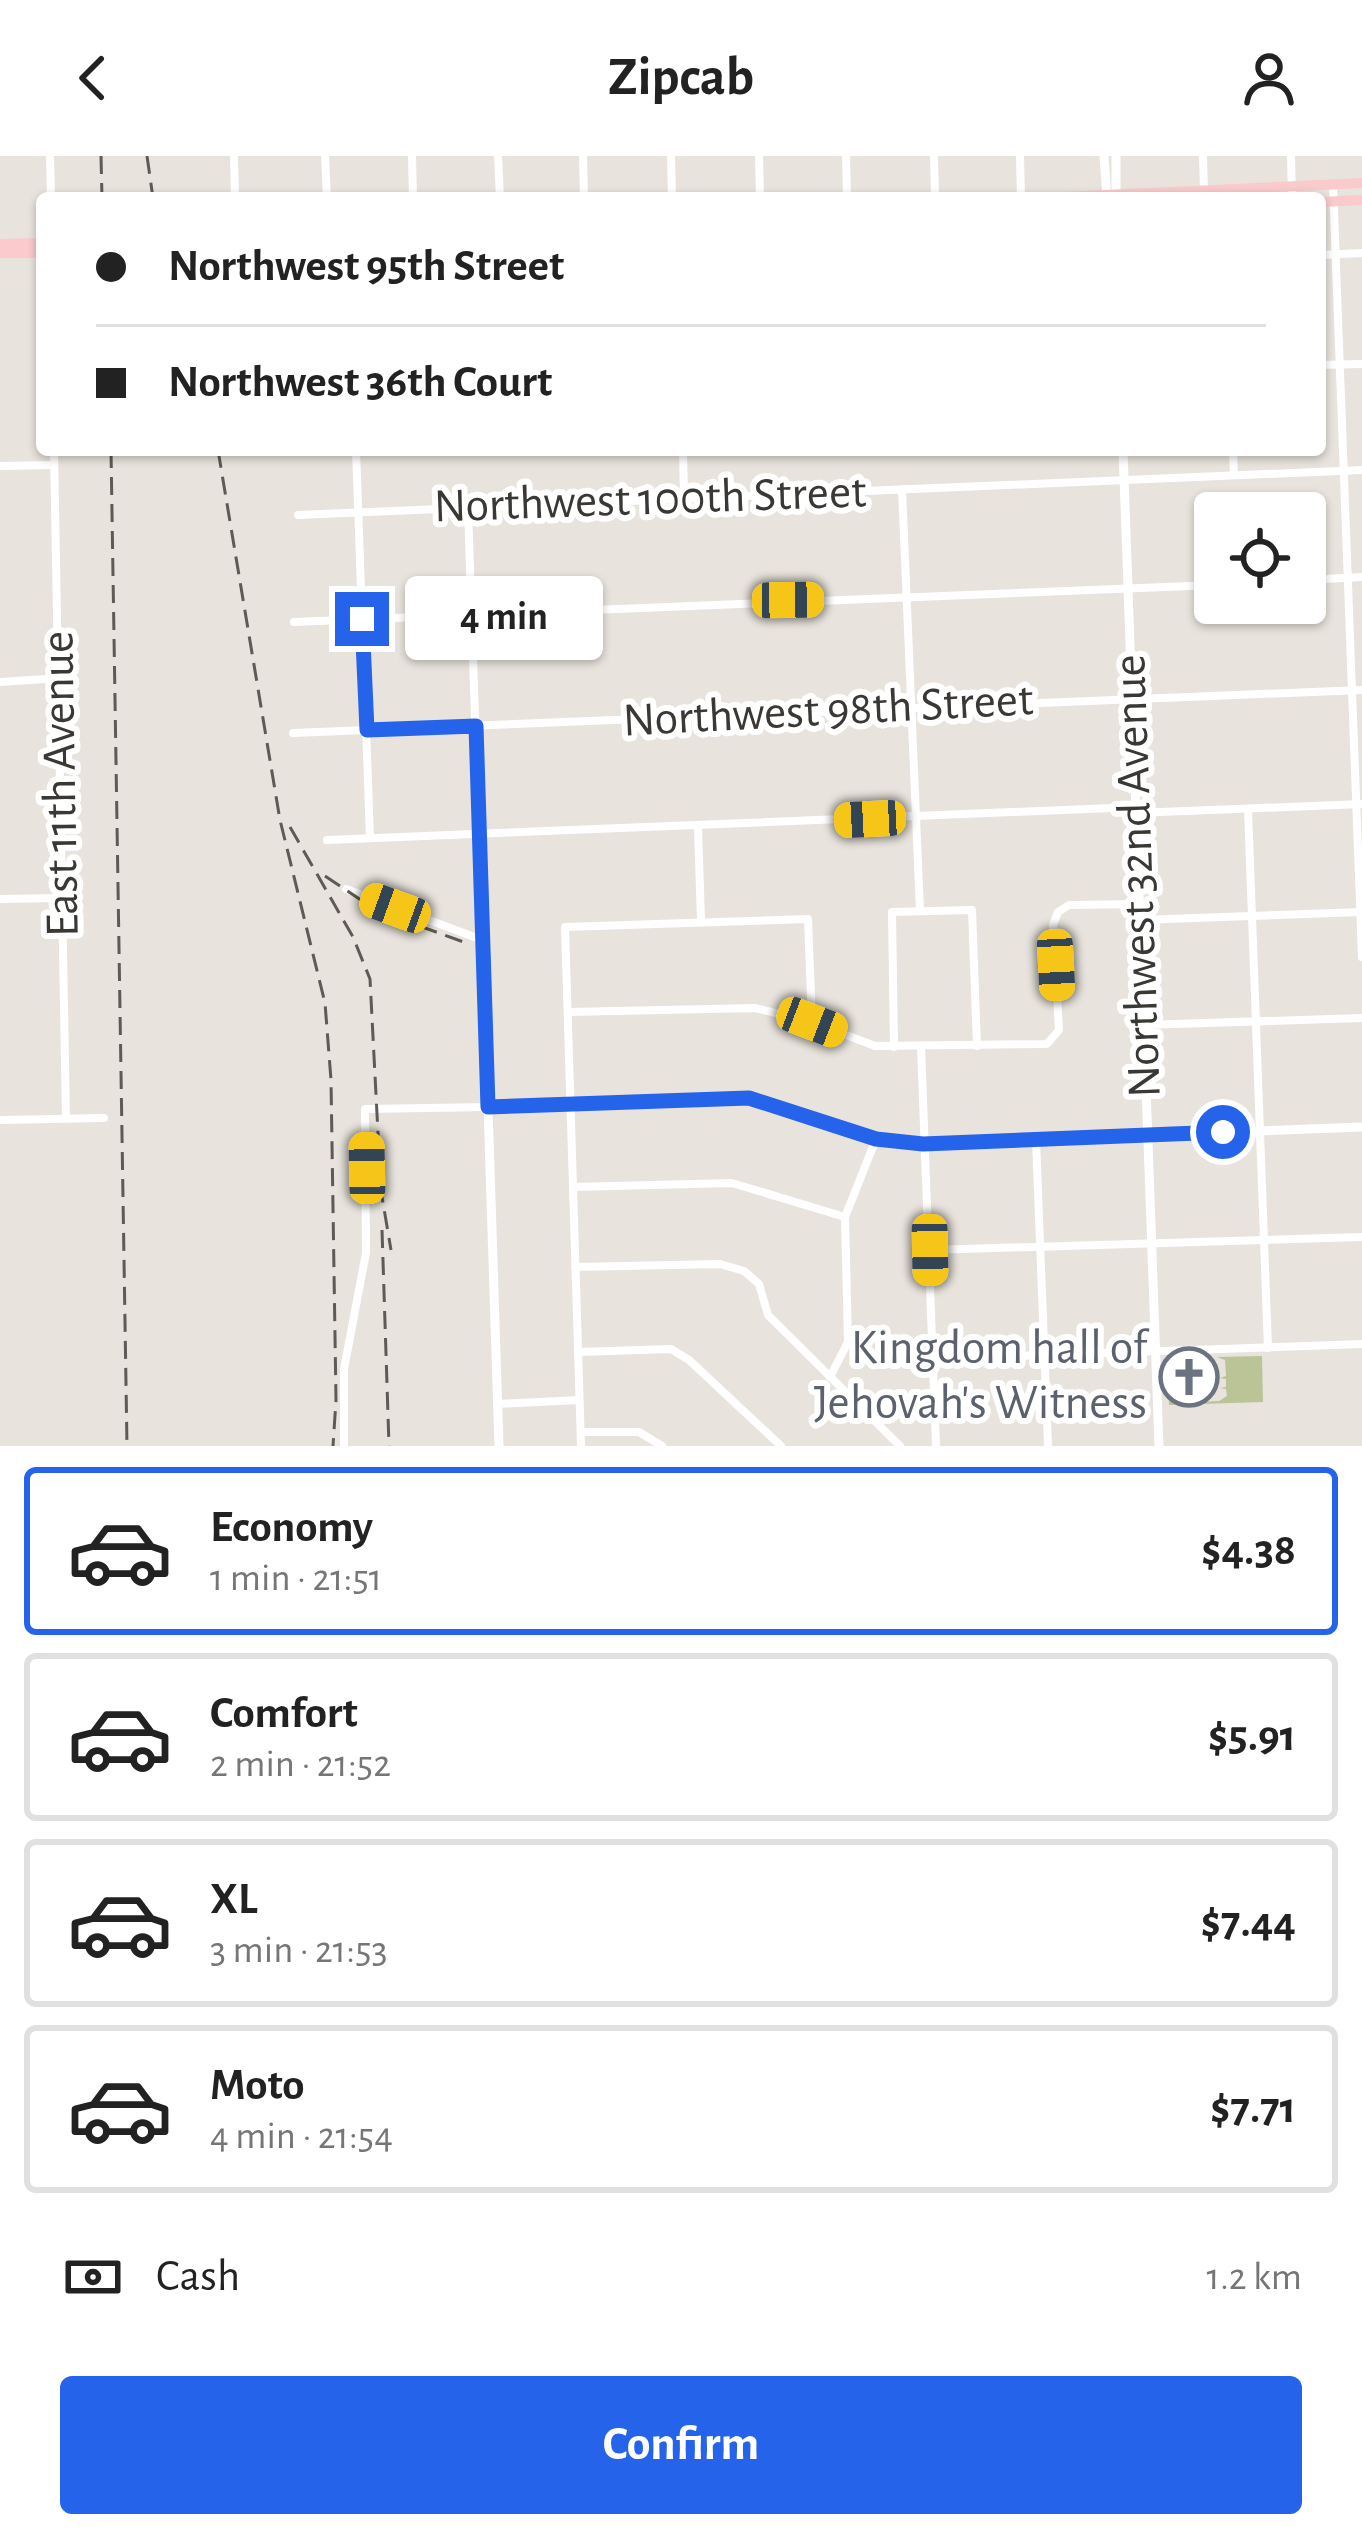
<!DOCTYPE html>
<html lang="en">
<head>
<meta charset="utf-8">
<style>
  body { margin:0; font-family:"Alegreya Sans",sans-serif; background:#f6f6f6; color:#222; height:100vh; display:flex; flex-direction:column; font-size:45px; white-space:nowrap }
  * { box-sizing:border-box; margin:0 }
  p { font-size:39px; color:#767676 }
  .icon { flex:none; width:66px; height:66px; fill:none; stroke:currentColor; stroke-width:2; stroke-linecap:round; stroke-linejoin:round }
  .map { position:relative; height:1290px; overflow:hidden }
  .side { display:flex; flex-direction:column; background:#fff; flex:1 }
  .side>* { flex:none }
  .banner { position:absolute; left:36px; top:36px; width:1290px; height:264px; border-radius:12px; box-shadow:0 3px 9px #0004; display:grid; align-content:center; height:264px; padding:0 60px; background:#fff }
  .fabs { position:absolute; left:1194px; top:336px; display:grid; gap:24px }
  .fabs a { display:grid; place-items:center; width:132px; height:132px; border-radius:12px; background:#fff; box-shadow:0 3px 9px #0004; font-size:60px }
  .end { position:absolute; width:54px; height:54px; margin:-27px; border:15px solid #2563eb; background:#fff; box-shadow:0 0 0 6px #fff }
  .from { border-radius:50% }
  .bubble { position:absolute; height:84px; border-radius:12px; background:#fff; box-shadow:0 3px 9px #0004; font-size:39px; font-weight:700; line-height:84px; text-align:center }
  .car { position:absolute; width:36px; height:72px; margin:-36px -18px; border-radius:15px; box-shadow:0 0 9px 3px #0007; background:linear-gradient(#f5c518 24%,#345 0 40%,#f5c518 0 76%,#345 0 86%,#f5c518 0) }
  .banner b { display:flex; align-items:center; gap:42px; height:114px; font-size:45px }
  .banner b+b { border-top:3px solid #e0e0e0 }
  .banner i { width:30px; height:30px; background:#222 }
  ul { padding:21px 0 0; list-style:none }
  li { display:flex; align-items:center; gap:36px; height:168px; margin:0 24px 18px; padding:0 36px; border:6px solid #e0e0e0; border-radius:12px }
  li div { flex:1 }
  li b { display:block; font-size:45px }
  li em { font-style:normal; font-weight:700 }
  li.on { border-color:#2563eb }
  li>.icon { width:108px; height:108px; stroke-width:1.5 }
  .pay { display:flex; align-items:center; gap:30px; height:132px; padding:0 60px; font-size:45px }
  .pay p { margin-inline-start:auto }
  .primary-button { display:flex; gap:24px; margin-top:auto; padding:24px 60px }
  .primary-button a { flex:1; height:138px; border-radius:12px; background:#2563eb; color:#fff; font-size:48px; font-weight:700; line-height:138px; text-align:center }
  header { display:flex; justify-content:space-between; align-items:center; height:156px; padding:0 60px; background:#fff; font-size:54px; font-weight:700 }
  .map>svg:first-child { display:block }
</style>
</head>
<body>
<header><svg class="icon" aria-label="back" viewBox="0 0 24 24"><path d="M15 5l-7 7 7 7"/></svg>Zipcab<svg class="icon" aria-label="person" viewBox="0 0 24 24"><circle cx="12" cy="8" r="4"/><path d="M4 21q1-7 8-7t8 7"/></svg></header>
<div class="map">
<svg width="1362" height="1290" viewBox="0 0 1362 1290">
  <rect width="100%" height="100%" fill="#e8e3dc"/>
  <polygon fill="#bbc497" points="1262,1200 1263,1246 1169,1249 1167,1210 1171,1204 1209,1202 1195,1210 1176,1211 1176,1231 1189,1233 1194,1246 1219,1245 1227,1240 1226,1233 1220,1232 1226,1231 1226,1223 1220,1222 1226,1220 1225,1204 1217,1201"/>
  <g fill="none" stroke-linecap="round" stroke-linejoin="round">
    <g stroke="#fff" stroke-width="8">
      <polyline points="50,0 51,42"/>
      <polyline points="234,0 235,42"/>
      <polyline points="325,0 327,42"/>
      <polyline points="412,0 413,42"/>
      <polyline points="498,0 500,42"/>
      <polyline points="583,0 584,42"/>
      <polyline points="671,0 672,42"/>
      <polyline points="759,0 760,42"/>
      <polyline points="846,0 847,42"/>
      <polyline points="934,0 935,42"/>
      <polyline points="1020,0 1021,42"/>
      <polyline points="1203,0 1204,35"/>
      <polyline points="1291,0 1292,42"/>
      <polyline points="1333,29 1362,801"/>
      <polyline points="1320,99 1362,97"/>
      <polyline points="1320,209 1362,208"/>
      <polyline points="54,294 66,962"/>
      <polyline points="356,294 370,682"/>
      <polyline points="683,294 684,343"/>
      <polyline points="1233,294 1234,319"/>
      <polyline points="0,310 54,309"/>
      <polyline points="902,333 920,755"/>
      <polyline points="298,359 1362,314"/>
      <polyline points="1305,424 1362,421"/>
      <polyline points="294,466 1215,429"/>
      <polyline points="0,526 60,522"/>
      <polyline points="293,577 1362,534"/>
      <polyline points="1248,653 1268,1192"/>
      <polyline points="1136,657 1361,648"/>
      <polyline points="698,671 701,765"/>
      <polyline points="327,684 1136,651"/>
      <polyline points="346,733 485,785"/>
      <polyline points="0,743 62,742"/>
      <polyline points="1140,764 1361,756"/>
      <polyline points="568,856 755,852 812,866 875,890 1047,888 1059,874 1053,769 1058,756 1069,749 1139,748"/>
      <polyline points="1143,869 1362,862"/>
      <polyline points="894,891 892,756 972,754 977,890"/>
      <polyline points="921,891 936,1290"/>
      <polyline points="0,964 104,962"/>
      <polyline points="1036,984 1048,1290"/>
      <polyline points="573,1031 732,1027 845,1061"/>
      <polyline points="930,1094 1362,1081"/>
      <polyline points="575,1111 720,1108 744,1115 759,1128 768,1159 900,1290"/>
      <polyline points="578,1196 671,1193 689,1204 781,1290"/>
      <polyline points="932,1203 1362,1188"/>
      <polyline points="830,1221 848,1186 845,1061 876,983"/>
      <polyline points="497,1248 579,1244"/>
      <polyline points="581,1276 639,1276 662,1290"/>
      <polyline points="344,1290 344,1213 366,1097 365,953 488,951 468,352"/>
      <polyline points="581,1290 565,771 808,763 812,866"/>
    </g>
    <polyline stroke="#fff" stroke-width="9" points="499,1290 488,951 749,942 876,983 923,988 1362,971"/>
    <g stroke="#fff" stroke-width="9">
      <polyline points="1104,0 1107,42"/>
      <polyline points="1116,42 1116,0"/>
      <polyline points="1123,294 1159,1290"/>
    </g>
    <g stroke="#facacc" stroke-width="10">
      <polyline points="1040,42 1362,27"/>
      <polyline points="1320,46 1362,44"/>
      <polyline points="0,88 42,87"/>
      <polyline points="0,97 42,97"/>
    </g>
    <g stroke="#5d5a57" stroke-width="3" stroke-dasharray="18 9" stroke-linecap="butt">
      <polyline points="101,0 102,42"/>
      <polyline points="147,0 153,42"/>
      <polyline points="111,294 127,1290"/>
      <polyline points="218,294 280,664 325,847 331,924 336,1244 333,1290"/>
      <polyline points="290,671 353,781 370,823 381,1035 391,1094"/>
      <polyline points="325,720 376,754 469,788"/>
      <polyline points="382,1074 389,1290"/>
    </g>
  </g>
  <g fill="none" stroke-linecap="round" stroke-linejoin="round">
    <polyline stroke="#2563eb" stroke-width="15" points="362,463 367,574 476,570 488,951 749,942 876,983 923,988 1223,976"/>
  </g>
  <defs>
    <g id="church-ring" transform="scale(3)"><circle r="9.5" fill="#fff" stroke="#6b7280" stroke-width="1.5"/><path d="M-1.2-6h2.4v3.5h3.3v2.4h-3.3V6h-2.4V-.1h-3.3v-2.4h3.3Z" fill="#6b7280"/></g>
  </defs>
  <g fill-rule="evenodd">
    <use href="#church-ring" x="1189" y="1221"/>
  </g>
  <g text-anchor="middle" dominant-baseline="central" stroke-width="12" stroke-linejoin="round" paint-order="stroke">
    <g font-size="48" fill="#3a3835" stroke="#fff">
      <text transform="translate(650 344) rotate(-2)">Northwest 100th Street</text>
      <text transform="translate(828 555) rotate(-3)">Northwest 98th Street</text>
      <text transform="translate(61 628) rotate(-91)">East 11th Avenue</text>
      <text transform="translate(1138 720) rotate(-92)">Northwest 32nd Avenue</text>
    </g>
    <g font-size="48" fill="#5b616d" stroke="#fff" text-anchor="end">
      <text x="1147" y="1193">Kingdom hall of<tspan x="1147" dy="55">Jehovah's Witness</tspan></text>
    </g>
  </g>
</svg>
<div class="fabs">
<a><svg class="icon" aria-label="locate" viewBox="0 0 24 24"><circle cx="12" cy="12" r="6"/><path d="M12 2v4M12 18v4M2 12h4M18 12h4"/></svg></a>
</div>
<i class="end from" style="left:1223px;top:976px"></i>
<i class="end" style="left:362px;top:463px"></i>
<div class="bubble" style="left:405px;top:420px;width:198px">4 min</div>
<i class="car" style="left:788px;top:444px;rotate:89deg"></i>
<i class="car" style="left:870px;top:663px;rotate:267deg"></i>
<i class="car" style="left:395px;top:752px;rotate:290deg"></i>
<i class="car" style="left:1056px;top:809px;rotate:177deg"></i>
<i class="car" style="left:812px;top:866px;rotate:111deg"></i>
<i class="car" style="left:367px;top:1012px;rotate:359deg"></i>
<i class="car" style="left:930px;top:1094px;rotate:179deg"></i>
<div class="banner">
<b><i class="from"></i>Northwest 95th Street</b>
<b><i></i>Northwest 36th Court</b>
</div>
</div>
<section class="side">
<ul>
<li class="on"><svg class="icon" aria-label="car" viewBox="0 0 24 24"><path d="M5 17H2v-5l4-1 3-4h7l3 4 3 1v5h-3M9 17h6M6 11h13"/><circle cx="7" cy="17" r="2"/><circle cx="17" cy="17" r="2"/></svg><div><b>Economy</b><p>1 min · 21:51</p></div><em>$4.38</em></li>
<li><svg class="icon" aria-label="car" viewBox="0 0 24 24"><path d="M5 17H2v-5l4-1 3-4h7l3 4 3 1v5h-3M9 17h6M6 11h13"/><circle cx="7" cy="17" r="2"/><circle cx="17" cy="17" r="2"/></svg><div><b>Comfort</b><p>2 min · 21:52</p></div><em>$5.91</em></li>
<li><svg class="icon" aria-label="car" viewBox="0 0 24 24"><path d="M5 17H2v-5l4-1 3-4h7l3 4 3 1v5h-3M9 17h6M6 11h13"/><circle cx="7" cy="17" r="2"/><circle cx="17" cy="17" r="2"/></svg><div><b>XL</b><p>3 min · 21:53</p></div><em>$7.44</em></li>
<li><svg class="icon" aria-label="car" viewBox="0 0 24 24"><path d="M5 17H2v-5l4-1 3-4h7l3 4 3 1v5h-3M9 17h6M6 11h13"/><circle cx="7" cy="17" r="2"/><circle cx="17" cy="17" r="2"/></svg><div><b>Moto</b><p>4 min · 21:54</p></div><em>$7.71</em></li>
</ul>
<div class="pay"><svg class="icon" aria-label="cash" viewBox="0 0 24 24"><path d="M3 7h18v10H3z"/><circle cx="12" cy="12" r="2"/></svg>Cash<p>1.2 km</p></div>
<div class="primary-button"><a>Confirm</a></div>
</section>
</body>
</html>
